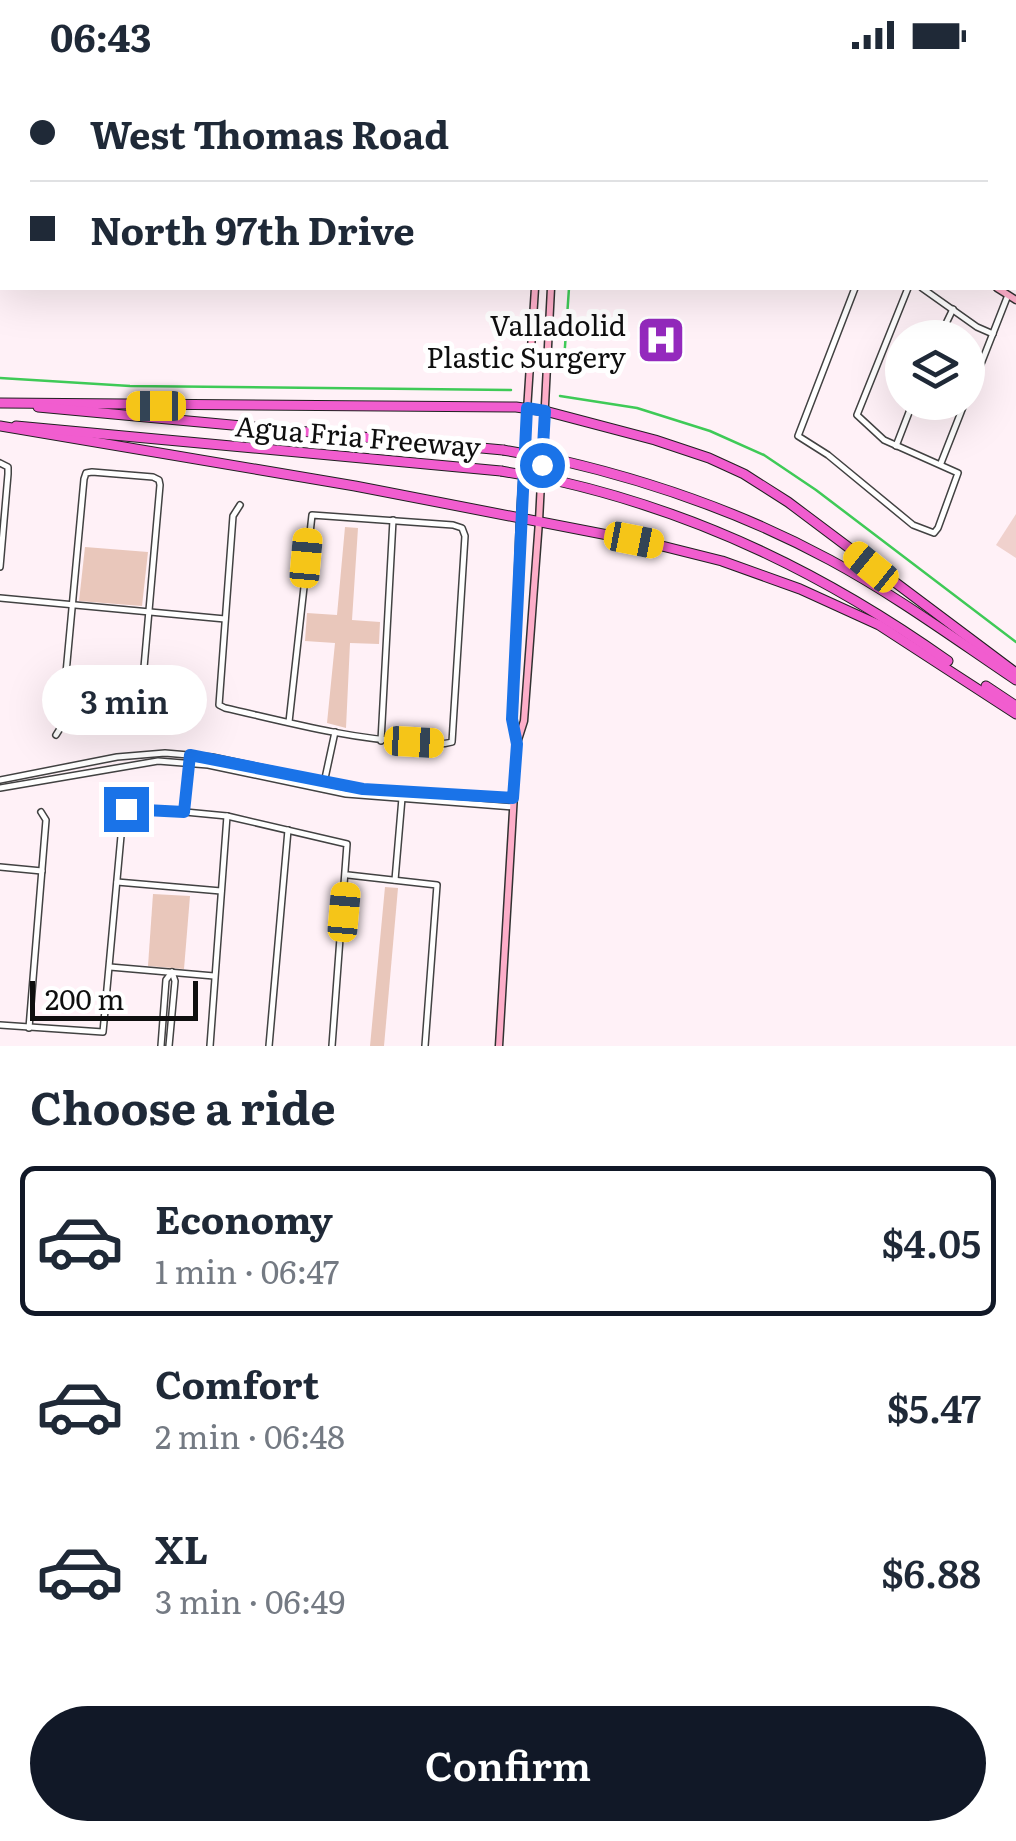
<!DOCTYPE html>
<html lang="en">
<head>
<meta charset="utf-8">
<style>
  body { margin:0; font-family:Literata,serif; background:#f6f6f7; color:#1f2937; height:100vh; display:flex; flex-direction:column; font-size:38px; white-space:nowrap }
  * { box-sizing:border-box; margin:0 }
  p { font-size:32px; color:#747a83 }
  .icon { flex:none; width:55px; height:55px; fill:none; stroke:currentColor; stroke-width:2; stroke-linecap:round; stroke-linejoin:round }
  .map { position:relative; height:976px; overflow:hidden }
  .sheet { display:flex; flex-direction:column; background:#fff; flex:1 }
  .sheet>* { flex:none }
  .hud { position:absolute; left:0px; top:0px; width:1018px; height:220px; box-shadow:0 10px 40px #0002; display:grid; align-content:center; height:220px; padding:0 30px; background:#fff }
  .controls { position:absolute; left:885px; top:250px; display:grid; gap:20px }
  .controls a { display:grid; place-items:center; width:100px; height:100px; border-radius:50%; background:#fff; box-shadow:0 10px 40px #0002; font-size:50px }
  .scale { position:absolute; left:30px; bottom:25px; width:168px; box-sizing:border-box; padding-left:10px; border:5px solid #0f0f0f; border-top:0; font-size:28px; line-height:35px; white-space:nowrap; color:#0f0f0f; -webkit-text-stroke:8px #fff; paint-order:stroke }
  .end { position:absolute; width:45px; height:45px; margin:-22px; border:12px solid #1a73e8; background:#fff; box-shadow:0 0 0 5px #fff }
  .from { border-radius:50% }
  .bubble { position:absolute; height:70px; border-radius:35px; background:#fff; box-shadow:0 10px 40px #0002; font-size:32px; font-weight:600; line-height:70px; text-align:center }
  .car { position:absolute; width:30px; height:60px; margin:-30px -15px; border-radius:12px; box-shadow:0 0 8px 2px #0007; background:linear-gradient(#f5c518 24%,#345 0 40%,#f5c518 0 76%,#345 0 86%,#f5c518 0) }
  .hud b { display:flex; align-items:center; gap:35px; height:95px; font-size:38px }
  .hud b+b { border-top:2px solid #e0e1e3 }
  .hud i { width:25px; height:25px; background:#1f2937 }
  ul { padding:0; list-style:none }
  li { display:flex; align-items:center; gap:30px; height:150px; margin:0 20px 15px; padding:0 10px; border:5px solid transparent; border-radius:15px }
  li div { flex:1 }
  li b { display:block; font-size:38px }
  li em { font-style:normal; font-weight:600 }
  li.on { border-color:#111827 }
  li>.icon { width:90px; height:90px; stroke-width:1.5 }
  h2 { padding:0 30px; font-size:45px; line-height:120px }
  .button { display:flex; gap:20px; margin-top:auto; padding:20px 30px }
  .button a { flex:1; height:115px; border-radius:60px; background:#111827; color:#fff; font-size:40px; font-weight:600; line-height:115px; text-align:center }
  .status { display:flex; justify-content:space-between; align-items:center; height:70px; padding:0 50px; background:#fff; direction:ltr }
  .status svg { height:28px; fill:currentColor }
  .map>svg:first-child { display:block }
</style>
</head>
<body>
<div class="status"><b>06:43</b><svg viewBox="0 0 49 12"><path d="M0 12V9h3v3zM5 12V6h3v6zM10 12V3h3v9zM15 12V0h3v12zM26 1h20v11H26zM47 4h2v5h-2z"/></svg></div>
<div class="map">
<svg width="1016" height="976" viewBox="0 0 1016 976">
  <rect width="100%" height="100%" fill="#fff1f7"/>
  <g fill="#e9c7bb">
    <polygon points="345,457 358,458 352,550 380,552 379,574 350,573 346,658 327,653 335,573 305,571 307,543 337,545"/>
    <polygon points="85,477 148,482 142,536 79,531"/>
    <polygon points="385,817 398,818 384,976 370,976"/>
    <polygon points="153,824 190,826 184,899 148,896"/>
  </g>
  <polygon fill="#f0d1cd" points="1016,444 1016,488 996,475"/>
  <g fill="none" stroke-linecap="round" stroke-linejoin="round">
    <g stroke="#3fca57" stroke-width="2.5">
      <polyline points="583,2 583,0"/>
      <polyline points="1015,210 1016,210"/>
      <polyline points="567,299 564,291 569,218"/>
      <polyline points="0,308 130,316 511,320"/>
      <polyline points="560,326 637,338 710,361 764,385 816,420 1016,572"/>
    </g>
    <g stroke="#424242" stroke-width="8">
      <g id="street">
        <polyline points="908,0 913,2"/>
        <polyline points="1015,25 1016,23"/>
        <polyline points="1015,158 1016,159"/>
        <polyline points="855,218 798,366 828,385 913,455 934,463 938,458 958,403 884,370 857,345 908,218"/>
        <polyline points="922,218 977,257 993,264"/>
        <polyline points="939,268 953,239"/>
        <polyline points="968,327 1008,225"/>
        <polyline points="896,376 913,332"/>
        <polyline points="0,393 8,397 8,404 0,497"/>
        <polyline points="941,393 965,332"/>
        <path d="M 240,435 L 233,446 L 219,635 L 225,638 C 287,652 349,669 412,672 C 425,673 439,676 452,672 L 465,466 L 462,458 L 453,455 L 312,445 L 289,652"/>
        <polyline points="0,528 225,549"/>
        <polyline points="56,665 61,657 84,409 86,403 92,402 153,407 159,410 160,415 140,643 135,653"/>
        <polyline points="381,671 393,450"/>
        <polyline points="0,710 117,687 165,683 212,687 363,719 513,728"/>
        <polyline points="324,713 335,662"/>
        <polyline points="0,718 158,691 208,695 346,724 513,737"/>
        <polyline points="184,742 189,693"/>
        <polyline points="0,797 42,801"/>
        <polyline points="348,805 437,815 425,976"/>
        <polyline points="395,810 402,728"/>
        <polyline points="117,812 221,821"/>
        <polyline points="110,897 214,906"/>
        <polyline points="0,955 103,962 123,744 126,739 133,737 227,746 347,774 332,976"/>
        <polyline points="29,958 46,750 41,742"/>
        <polyline points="161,976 166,910 172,902"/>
        <polyline points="169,976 175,911 172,902"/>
        <polyline points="210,976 227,746"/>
        <polyline points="269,976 288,760"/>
      </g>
    </g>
    <g stroke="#313131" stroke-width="9">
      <g id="secondary">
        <polyline points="392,0 393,2"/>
        <polyline points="34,2 34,0"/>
        <polyline points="548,2 548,0"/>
        <polyline points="563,2 564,0"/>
        <polyline points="997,218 1016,230"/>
        <polyline points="517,673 524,651 539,451 551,218"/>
        <polyline points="499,976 517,674 513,649 520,448 535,218"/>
      </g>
    </g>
    <g stroke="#202020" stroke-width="11">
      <g id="highway">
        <polyline points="0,333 516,337 545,341 655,370 709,388 744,404 788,432 1016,603"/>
        <polyline points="38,337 503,380"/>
        <polyline points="0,356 355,416 654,474 722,491 800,519 879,555 1016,644"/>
        <polyline points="16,356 501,401"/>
        <path d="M 559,390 C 654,412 745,444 830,490 C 895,525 955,569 1016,610"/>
        <path d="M 558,411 C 702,444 828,506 948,591"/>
        <polyline points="986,616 1016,636"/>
      </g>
    </g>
    <use href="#street" stroke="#fff" stroke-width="5"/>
    <use href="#secondary" stroke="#fdaec9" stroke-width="6"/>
    <use href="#highway" stroke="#f15dcf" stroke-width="9"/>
    <g stroke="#202020" stroke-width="11" stroke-linecap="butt">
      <g id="highway-bridge">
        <polyline points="503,380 559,390"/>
        <polyline points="501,401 558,411"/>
      </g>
    </g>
    <use href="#highway-bridge" stroke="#f15dcf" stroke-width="9"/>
  </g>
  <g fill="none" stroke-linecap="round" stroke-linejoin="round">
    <polyline stroke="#1a73e8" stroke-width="12" points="126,739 184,742 190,685 363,719 513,728 517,674 512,649 527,338 545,341 542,395"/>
  </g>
  <defs>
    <g id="hospital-square" transform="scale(2.5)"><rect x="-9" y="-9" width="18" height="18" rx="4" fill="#9429bd" stroke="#fff"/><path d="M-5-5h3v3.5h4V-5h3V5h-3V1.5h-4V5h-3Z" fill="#fff"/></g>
  </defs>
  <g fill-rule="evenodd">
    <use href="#hospital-square" x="661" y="270"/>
  </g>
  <g text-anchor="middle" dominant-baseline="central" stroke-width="10" stroke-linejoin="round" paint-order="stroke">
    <g font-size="28" fill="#0f0f0f" stroke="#fff" text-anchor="end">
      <text x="626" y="254">Valladolid<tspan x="626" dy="32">Plastic Surgery</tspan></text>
    </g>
    <g font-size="28" fill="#0f0f0f" stroke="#fff">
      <text transform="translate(358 365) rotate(5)">Agua Fria Freeway</text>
    </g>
  </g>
</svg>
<div class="controls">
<a><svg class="icon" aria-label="layers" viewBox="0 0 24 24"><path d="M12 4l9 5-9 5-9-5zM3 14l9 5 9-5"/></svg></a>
</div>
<div class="scale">200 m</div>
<i class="end from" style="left:542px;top:395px"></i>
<i class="end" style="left:126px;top:739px"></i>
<div class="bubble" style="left:42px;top:595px;width:165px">3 min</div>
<i class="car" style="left:156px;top:336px;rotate:270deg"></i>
<i class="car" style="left:634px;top:470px;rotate:101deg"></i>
<i class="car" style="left:306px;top:488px;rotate:5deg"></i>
<i class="car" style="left:871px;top:497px;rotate:309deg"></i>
<i class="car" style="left:414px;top:672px;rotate:93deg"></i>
<i class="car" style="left:344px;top:842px;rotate:5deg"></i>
<div class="hud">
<b><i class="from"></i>West Thomas Road</b>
<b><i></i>North 97th Drive</b>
</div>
</div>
<section class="sheet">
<h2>Choose a ride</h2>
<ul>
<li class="on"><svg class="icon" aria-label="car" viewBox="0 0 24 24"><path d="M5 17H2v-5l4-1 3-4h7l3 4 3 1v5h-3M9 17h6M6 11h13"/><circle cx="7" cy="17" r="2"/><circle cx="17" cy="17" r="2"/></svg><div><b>Economy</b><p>1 min · 06:47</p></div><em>$4.05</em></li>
<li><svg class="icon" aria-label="car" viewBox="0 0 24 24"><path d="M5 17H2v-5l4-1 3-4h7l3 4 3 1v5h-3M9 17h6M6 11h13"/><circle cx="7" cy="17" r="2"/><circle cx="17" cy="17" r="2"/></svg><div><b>Comfort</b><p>2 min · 06:48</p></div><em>$5.47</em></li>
<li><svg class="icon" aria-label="car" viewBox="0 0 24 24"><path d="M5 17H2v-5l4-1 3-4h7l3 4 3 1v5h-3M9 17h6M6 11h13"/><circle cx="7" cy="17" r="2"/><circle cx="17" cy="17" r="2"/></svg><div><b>XL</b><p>3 min · 06:49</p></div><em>$6.88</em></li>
</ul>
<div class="button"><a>Confirm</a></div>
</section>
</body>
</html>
